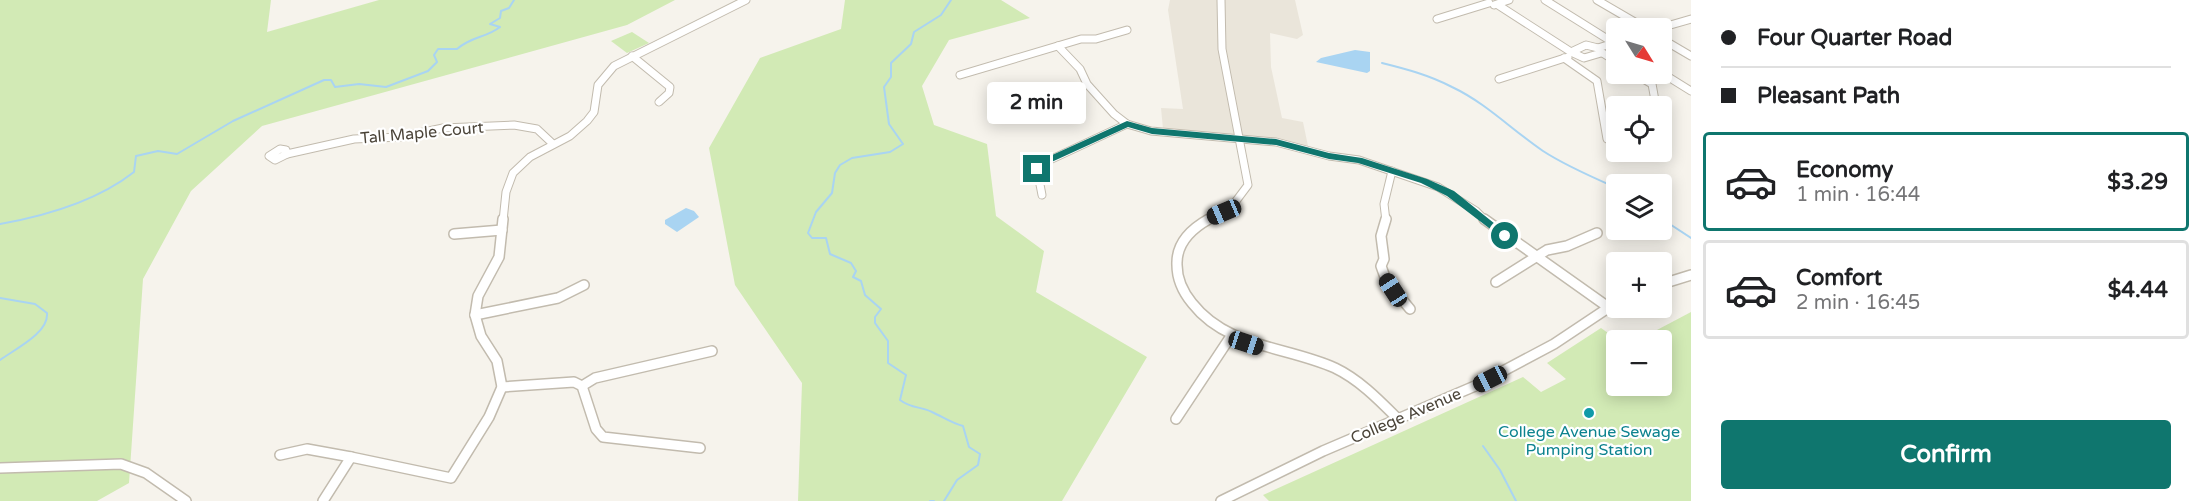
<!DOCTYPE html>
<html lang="en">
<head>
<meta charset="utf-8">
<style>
  body { margin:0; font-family:"Varela Round",sans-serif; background:#f2f2f2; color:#202124; height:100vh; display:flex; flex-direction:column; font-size:22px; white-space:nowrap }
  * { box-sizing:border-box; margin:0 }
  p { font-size:20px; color:#757577 }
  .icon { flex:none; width:33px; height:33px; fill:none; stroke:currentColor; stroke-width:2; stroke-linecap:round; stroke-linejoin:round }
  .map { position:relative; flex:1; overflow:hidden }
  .sheet { display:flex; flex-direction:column; background:#fff; width:510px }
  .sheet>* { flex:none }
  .hud { display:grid; align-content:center; height:132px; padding:0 30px; background:#fff }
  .needle { width:39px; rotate:127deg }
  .tools { position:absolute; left:1606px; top:18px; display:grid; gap:12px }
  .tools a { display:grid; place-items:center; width:66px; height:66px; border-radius:6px; background:#fff; box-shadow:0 3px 15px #0003; font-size:30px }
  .end { position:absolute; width:27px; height:27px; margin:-14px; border:8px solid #0f766e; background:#fff; box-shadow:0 0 0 3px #fff }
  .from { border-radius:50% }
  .bubble { position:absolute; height:42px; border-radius:6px; background:#fff; box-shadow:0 3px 15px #0003; font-size:20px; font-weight:700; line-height:42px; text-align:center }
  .car { position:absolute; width:18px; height:36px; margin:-18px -9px; border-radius:8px; box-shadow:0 0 4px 2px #0007; background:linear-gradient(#222 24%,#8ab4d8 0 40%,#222 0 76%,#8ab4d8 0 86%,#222 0) }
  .hud b { display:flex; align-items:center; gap:21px; height:57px; font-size:22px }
  .hud b+b { border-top:2px solid #e0e0e0 }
  .hud i { width:15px; height:15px; background:#202124 }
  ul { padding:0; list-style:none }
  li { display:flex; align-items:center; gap:18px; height:99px; margin:0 12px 9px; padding:0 18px; border:3px solid #e0e0e0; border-radius:6px }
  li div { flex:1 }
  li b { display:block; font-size:22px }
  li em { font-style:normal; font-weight:700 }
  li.active { border-color:#0f766e }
  li>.icon { width:54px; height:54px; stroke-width:1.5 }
  .primary-button { display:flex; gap:12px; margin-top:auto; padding:12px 30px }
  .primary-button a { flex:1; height:69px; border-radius:6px; background:#0f766e; color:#fff; font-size:24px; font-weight:700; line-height:69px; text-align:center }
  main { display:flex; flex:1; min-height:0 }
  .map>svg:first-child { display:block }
</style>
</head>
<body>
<main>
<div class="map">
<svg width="1691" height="501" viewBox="0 0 1691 501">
  <rect width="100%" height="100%" fill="#f6f3ec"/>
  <polygon fill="#eae5da" points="1170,0 1295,0 1303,35 1297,39 1270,33 1271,67 1282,118 1303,122 1308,146 1251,136 1163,129 1161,108 1183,109 1168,10"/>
  <g fill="#d2eab5">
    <polygon points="0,0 271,0 267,32 379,0 675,0 627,25 262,126 191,191 143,279 129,483 97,501 0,501"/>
    <polygon points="845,0 1001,0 1030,18 949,40 922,86 934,125 987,144 996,216 1044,251 1036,292 1147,357 1062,501 798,501 802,383 735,285 709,148 760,58 841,29"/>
    <polygon points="632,32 649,43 627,53 611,41"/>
    <polygon points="1691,312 1691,501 1269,501 1263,495 1523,377 1541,392 1566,379 1547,363 1601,328 1618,340 1617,386 1662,386 1662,340 1638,340"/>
  </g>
  <g fill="#a9d4f2">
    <polygon points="1355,50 1370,52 1370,71 1367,73 1316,62 1321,58"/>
    <polygon points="686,208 694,211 699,217 677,232 665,224 665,220"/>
  </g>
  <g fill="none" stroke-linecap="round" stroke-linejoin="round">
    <g stroke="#a9d4f2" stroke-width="2">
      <path d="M 1382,63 C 1406,69 1429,75 1452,87 C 1486,103 1512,130 1543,151 C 1566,166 1592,177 1617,188"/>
      <polyline points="1662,219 1691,238"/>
      <path d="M 0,224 C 45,216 97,201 134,172 L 136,156 L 158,151 L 177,154 L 233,121 L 324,80 L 331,80 L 335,87 L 359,84 L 386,87 L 428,71 L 437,62 L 434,55 L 438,49 L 457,49 C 472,36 486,38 500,27 L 490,24 L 500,18 L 501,11 L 509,8 L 514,0"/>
      <path d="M 0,298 L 35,304 L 47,313 C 49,333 15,349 0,360"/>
      <polyline points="1483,446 1500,470 1516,501"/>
      <polyline points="930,501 934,501"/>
      <path d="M 944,501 L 957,480 L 978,465 L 980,454 L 969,447 L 963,426 C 951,423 943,417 932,412 C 920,406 912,409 900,400 L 906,375 L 888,363 L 888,341 L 875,323 L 875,317 L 881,309 L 865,295 L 861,281 L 853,277 L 856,271 L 851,263 L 830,254 L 826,238 L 812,238 L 808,233 L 816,212 L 832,193 L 835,173 L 840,165 L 852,158 L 890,152 L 903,144 L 889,124 L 884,87 L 891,77 L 891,63 L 911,44 L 914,32 L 941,15 L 951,0"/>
    </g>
    <g stroke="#c2bbae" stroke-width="9">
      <g id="minor-far1">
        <polyline points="1545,0 1617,45"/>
        <polyline points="1597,0 1645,28"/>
        <polyline points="1494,5 1509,0"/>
        <polyline points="1498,5 1571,52"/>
        <polyline points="1437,19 1489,3"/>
        <polyline points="1660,28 1691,19"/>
        <polyline points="1662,39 1691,56"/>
        <polygon points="1586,45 1598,48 1601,53 1584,58 1571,52"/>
        <polyline points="1058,46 1080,69 1087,84 1114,114 1127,124 1151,131 1276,142 1329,156 1359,160 1438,187 1476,211 1486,221"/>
        <polyline points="1598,48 1617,42"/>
        <polyline points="1601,52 1617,62"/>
        <polyline points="632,56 670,87 669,93 659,102"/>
        <polyline points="1564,58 1597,81 1607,139 1617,141"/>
        <polyline points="1662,73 1691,91"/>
        <polyline points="1635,74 1652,84 1656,106"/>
        <polyline points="960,75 1081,39 1096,39 1127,30"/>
        <polyline points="1499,79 1568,57"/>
        <polygon points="280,149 286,150 287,154 275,160 269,156"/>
        <polyline points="1659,152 1664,153 1662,140"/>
        <polyline points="287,154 354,139 400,137 443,128 514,125 537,129 553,144"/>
        <polyline points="1042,195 1037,169 1039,165 1127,124"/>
        <polyline points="503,221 506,192 513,173 530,157 570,136 587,121 594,112 598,85 614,66 746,0"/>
        <polyline points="1206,221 1233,205 1248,185 1222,49 1221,0"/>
        <polyline points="1386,221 1384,204 1392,171"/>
      </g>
    </g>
    <g stroke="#c2bbae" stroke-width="12">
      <g id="minor">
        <path d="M 1209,219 C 1191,229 1176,243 1177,265 C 1177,280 1183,292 1192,303 C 1227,348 1286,346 1335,368 C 1360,380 1380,401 1399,420"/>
        <polyline points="1386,219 1381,236 1384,259 1381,266 1386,280 1410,309"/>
        <polyline points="1484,219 1608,307"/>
        <polyline points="454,234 502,230"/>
        <polyline points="1496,282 1547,250 1567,246 1597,233"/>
        <polyline points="1662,284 1691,275"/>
        <polyline points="475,315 558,298 584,285"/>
        <polyline points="582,386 595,378 712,351"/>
        <polyline points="502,387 574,382 582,386 596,429 603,437 700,448"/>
        <polyline points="1176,419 1231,336"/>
        <polyline points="280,455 307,449 351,457"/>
        <polyline points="0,468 121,464 146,473 186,501"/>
        <polyline points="323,501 351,457 451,478 489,417 502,387 497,361 481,336 475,315 478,296 499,257 503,219"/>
        <polyline points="1221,501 1323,451 1475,386 1554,344 1617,302"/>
      </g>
    </g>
    <use href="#minor-far1" stroke="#fff" stroke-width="7"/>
    <use href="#minor" stroke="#fff" stroke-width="9"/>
  </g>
  <polygon fill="#0f766e" points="1127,121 1152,128 1276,139 1329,153 1362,158 1427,179 1454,191 1510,236 1502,238 1447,196 1421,183 1358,163 1329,159 1276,145 1152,134 1128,127 1045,165 1040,171 1032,169 1039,161"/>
  <circle fill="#0f9aa8" stroke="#fff" stroke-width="2" cx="1589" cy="413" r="6"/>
  <g text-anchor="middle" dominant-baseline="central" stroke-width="4.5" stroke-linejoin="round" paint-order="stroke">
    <g font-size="16" fill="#4b4439" stroke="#fff">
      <text transform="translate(422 133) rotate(-5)">Tall Maple Court</text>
      <text transform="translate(1406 416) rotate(-23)">College Avenue</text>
    </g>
    <g font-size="16" fill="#0d838f" stroke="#fff">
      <text x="1589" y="432">College Avenue Sewage<tspan x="1589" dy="18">Pumping Station</tspan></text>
    </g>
  </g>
</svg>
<div class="tools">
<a><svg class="needle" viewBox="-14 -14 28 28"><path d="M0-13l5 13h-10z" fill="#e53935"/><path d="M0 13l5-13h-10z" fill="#757577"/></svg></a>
<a><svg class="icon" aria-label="locate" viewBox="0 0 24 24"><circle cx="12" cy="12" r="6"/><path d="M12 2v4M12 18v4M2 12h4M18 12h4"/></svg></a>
<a><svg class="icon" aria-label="layers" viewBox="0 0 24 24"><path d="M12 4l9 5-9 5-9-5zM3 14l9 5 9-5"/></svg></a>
<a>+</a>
<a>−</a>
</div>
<i class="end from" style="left:1505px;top:236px"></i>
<i class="end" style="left:1037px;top:169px"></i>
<div class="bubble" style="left:987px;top:82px;width:99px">2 min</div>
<i class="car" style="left:1224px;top:212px;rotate:247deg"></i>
<i class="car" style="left:1393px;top:290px;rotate:327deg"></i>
<i class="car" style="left:1246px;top:343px;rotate:108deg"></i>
<i class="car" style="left:1490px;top:379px;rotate:243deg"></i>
</div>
<section class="sheet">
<div class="hud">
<b><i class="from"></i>Four Quarter Road</b>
<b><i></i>Pleasant Path</b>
</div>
<ul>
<li class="active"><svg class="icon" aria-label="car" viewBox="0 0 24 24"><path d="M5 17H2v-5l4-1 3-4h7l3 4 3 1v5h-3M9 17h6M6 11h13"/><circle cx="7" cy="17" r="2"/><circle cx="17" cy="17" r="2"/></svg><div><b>Economy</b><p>1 min · 16:44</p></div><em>$3.29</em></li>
<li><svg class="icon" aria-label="car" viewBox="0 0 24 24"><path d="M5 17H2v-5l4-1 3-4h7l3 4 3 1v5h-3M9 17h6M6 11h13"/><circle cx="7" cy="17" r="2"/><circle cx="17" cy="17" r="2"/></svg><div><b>Comfort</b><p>2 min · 16:45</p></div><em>$4.44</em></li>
</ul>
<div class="primary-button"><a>Confirm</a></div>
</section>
</main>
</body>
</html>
